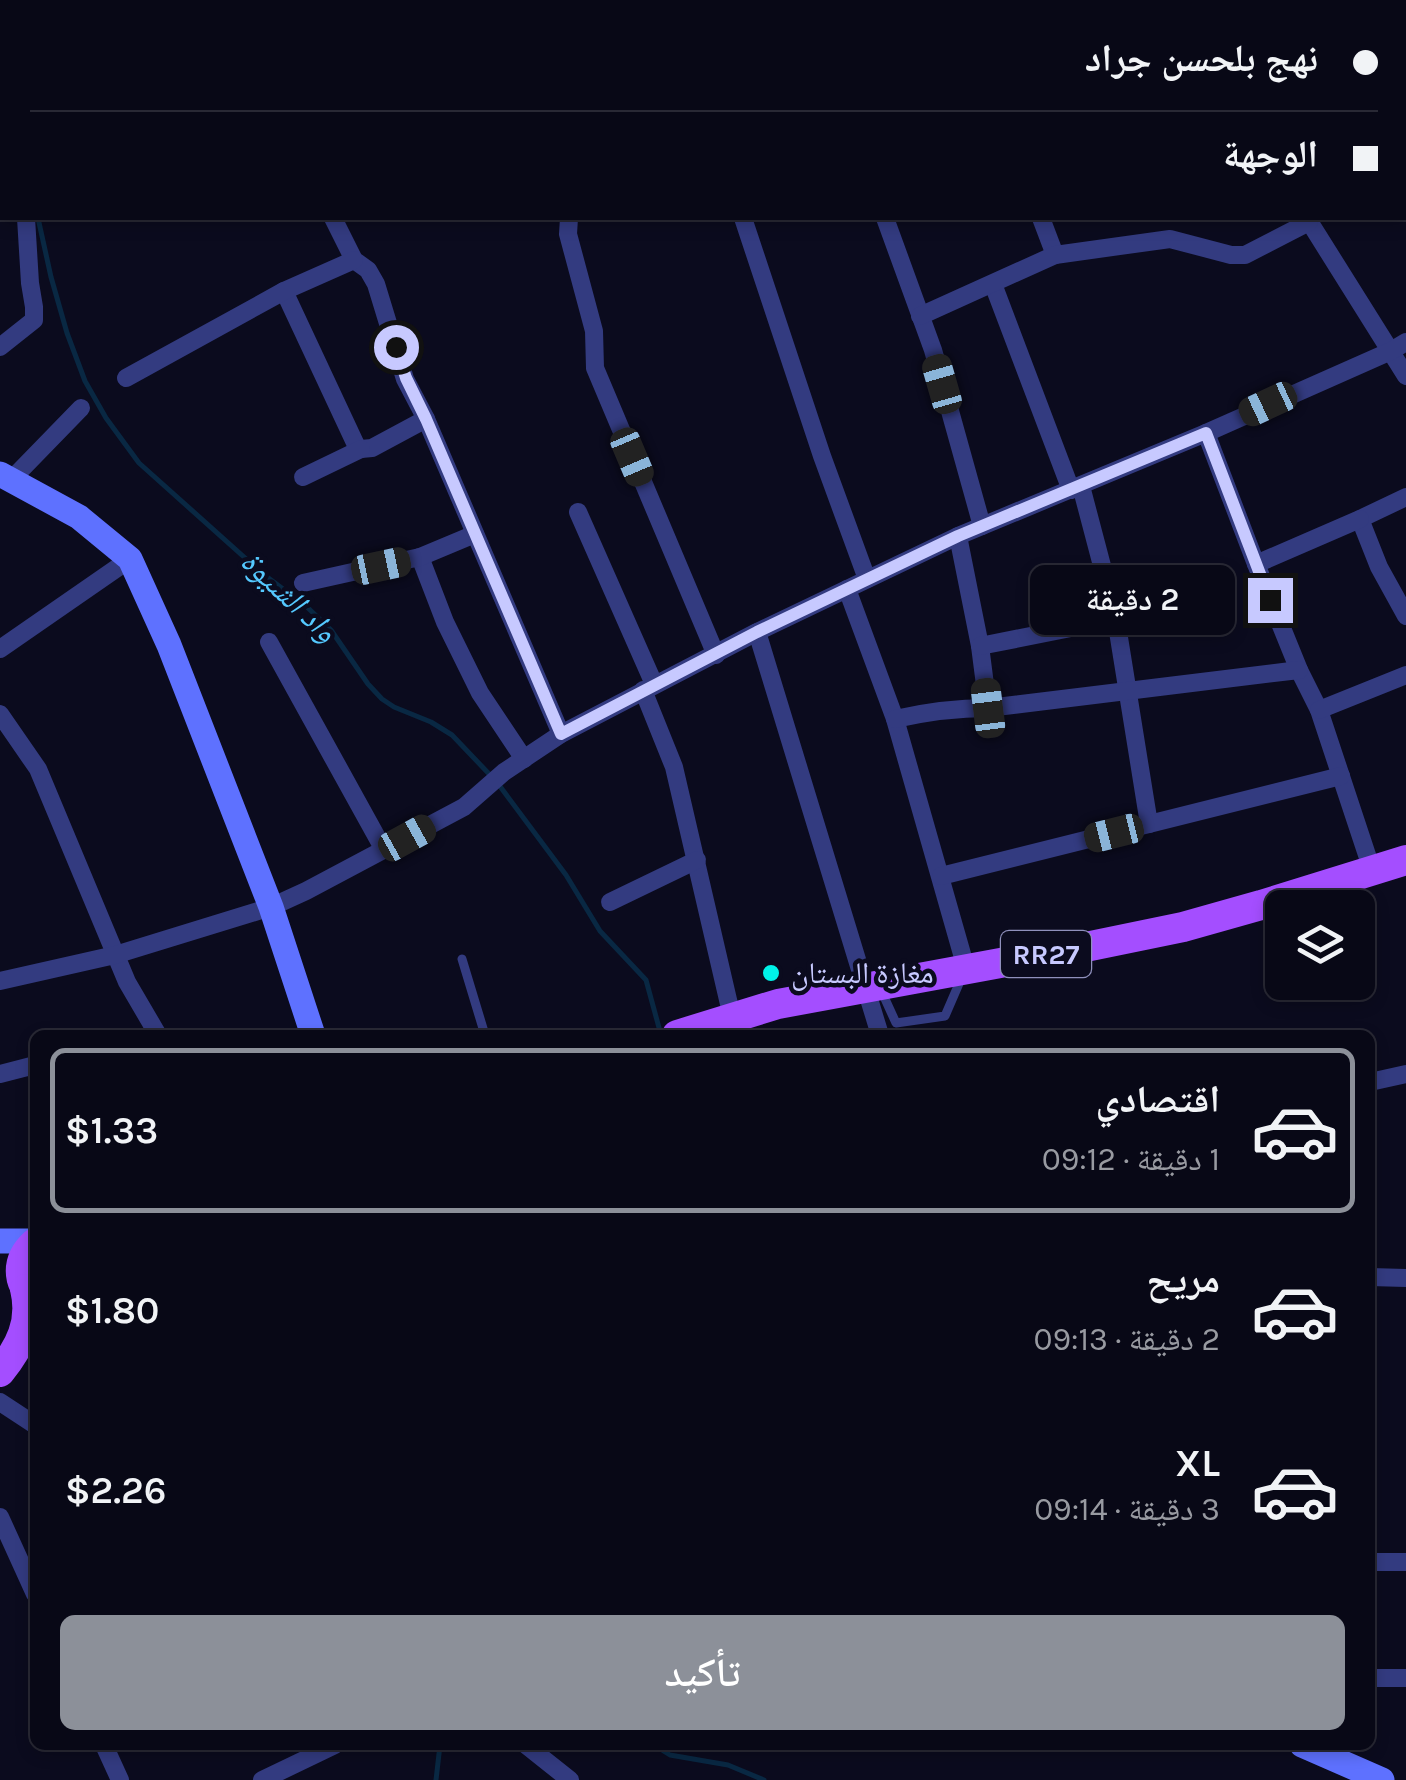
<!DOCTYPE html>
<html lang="ar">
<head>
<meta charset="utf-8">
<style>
  body { margin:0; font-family:Karla,"Noto Naskh Arabic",sans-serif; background:#161623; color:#f1f3f6; direction:rtl; height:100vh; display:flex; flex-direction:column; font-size:38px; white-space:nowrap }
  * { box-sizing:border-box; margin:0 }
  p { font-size:32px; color:#989aa1 }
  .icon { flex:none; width:55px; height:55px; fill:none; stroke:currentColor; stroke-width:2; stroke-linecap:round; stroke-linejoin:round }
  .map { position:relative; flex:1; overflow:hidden; direction:ltr }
  .side { position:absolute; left:30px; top:1030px; width:1345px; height:720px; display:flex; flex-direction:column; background:#080816; border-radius:15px; box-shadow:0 5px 15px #0003,0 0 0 2px #292935; direction:rtl }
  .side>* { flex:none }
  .hud { position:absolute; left:0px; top:0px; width:1408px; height:220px; box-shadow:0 5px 15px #0003,0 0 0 2px #292935; direction:rtl; display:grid; align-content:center; height:220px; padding:0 30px; background:#080816 }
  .tools { position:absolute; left:1265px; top:890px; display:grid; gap:20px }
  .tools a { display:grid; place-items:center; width:110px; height:110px; border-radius:15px; background:#080816; box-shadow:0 5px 15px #0003,0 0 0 2px #292935; font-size:50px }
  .end { position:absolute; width:45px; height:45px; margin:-22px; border:12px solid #c7c9ff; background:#111; box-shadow:0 0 0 5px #111 }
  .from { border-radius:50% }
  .bubble { position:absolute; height:70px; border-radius:15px; background:#080816; box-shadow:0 5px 15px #0003,0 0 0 2px #292935; font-size:32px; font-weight:600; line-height:70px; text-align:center; direction:rtl }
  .car { position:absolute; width:30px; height:60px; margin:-30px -15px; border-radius:12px; box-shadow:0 0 8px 2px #0007; background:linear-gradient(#222 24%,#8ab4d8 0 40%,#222 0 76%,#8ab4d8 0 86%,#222 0) }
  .hud b { display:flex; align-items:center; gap:35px; height:95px; font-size:38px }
  .hud b+b { border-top:2px solid #292935 }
  .hud i { width:25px; height:25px; background:#f1f3f6 }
  ul { padding:18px 0 0; list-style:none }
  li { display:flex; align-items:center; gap:30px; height:165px; margin:0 20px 15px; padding:0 10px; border:5px solid transparent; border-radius:15px }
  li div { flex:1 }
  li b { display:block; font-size:38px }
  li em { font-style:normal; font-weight:600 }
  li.on { border-color:#8c9099 }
  li>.icon { width:90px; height:90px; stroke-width:1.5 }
  .primary-button { display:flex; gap:20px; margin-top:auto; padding:20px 30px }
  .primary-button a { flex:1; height:115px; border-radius:15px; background:#8c9099; color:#fff; font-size:40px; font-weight:600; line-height:115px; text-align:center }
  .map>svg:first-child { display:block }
</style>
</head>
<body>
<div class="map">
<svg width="1406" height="1780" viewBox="0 0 1406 1780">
  <rect width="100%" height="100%" fill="#0b0b1e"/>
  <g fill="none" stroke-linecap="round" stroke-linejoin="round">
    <g stroke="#092843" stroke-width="5">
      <polyline points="97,2 100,0"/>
      <polyline points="38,218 51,277 67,333 85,381 106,418 139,463 263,574 307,607 331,630 368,684 382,699 394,707 431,722 452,735 492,777"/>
      <polyline points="499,785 566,875 600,931 646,980 661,1035"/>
      <polyline points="654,1745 670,1755 728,1765 764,1780"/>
      <polyline points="436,1780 440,1745"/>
    </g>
    <g stroke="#333b80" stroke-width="9">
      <polyline points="462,959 485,1035"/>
      <polyline points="881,990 896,1023 945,1016 961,979"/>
    </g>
    <g stroke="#333b80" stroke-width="18">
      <polyline points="669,0 670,2"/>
      <polyline points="803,0 804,2"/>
      <polyline points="1151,0 1152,2"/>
      <polyline points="952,2 958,0"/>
      <polyline points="0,81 2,82"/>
      <polyline points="0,204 2,202"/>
      <polyline points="333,218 354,260 368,270 376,284 405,379 426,419 561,734"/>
      <polyline points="569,218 568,234 594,331 595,368 716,655"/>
      <polyline points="743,218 822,456 867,579"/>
      <polyline points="885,218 933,350 982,526"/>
      <polyline points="1041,218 1055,255"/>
      <polyline points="1307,218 1406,376"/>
      <polyline points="993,284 1071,490"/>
      <polyline points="284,291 356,445 361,449 372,448 426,419"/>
      <polyline points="920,316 1055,255 1170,239 1231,255 1245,255 1309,222"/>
      <polyline points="0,347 34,320 34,307 30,283 26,218"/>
      <polyline points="126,378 284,291 354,260"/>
      <polyline points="1206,433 1256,564 1299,670 1319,710 1372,870"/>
      <polyline points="303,477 361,449"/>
      <polyline points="11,480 81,408"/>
      <polyline points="1081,486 1116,619 1149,824"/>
      <polyline points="1406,497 1360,519 1379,567 1406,616"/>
      <polyline points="578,512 654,684"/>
      <polyline points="958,536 980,646 988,708"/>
      <polyline points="420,557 445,622 480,693 524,759"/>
      <polyline points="1256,564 1360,519"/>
      <polyline points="303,583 420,557 475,534"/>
      <polyline points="847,589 895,719 966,968"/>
      <polyline points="757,632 880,1035"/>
      <polyline points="269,642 384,850"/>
      <polyline points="980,646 1116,619"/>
      <polyline points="0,649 130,559"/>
      <polyline points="643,690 674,767 732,1017"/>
      <polyline points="1319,710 1406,675"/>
      <polyline points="0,714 38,769 127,982 158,1035"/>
      <path d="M 895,719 C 926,712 956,708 988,708 L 1299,670"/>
      <polyline points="941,876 1341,776"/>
      <polyline points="610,902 697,860"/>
      <polyline points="0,981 115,955 271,907 306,891 464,807 504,772 561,734 757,632 958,536 1206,433 1391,351 1406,342"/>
      <polyline points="0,1074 35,1065"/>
      <polyline points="1370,1082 1406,1074"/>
      <polyline points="1370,1277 1406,1278"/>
      <polyline points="0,1402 35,1425"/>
      <polyline points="0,1517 35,1594"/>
      <polyline points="1370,1562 1406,1562"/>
      <polyline points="1370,1678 1406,1678"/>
      <polyline points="104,1745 120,1780"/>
      <polyline points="526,1745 570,1780"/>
      <polyline points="262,1780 335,1745"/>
    </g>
    <g stroke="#5e71ff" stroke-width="25">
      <polyline points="0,474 79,517 130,559 169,645 271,907 313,1035"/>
      <polyline points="0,1241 35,1241"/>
      <polyline points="1302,1745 1382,1780"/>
    </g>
    <g stroke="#a44eff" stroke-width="30">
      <polyline points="677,1035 778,1004 1076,949 1183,927 1261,905 1406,860"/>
      <path d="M 35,1243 C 16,1260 16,1282 35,1299"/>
      <path d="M 0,1372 C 20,1347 33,1322 25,1289"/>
    </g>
  </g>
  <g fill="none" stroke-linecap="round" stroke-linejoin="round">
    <polyline stroke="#c7c9ff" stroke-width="12" points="396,347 406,378 426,419 561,734 757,632 958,536 1206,433 1270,600"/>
  </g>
  <circle fill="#00f2e8" stroke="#0b0b1e" stroke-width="4" cx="771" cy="973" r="10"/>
  <g text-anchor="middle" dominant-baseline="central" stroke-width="9" stroke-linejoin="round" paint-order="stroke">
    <rect fill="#0b0b1e" stroke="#8f90bc" stroke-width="2.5" x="1001" y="931" width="90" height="46" rx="8"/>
    <g font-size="28" font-weight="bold" fill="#c7c9ff">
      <text x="1046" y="954">RR27</text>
    </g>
    <g font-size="30" fill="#c7c9ff" stroke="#0b0b1e" text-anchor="start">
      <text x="791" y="973">مغازة البستان</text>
    </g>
    <g font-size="32" font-style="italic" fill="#55c9ff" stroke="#0b0b1e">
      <text transform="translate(289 596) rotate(43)">واد الشيوة</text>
    </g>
  </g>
</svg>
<div class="tools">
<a><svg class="icon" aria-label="layers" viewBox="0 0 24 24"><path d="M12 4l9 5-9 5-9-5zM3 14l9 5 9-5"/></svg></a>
</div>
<i class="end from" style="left:396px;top:347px"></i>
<i class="end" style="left:1270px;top:600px"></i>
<div class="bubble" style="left:1030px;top:565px;width:205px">2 دقيقة</div>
<i class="car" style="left:942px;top:384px;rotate:344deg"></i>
<i class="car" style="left:1268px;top:404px;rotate:245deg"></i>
<i class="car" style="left:632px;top:457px;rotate:157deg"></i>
<i class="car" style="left:381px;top:566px;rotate:78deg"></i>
<i class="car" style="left:988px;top:708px;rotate:353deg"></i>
<i class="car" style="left:1114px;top:833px;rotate:256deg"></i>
<i class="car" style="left:407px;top:838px;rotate:61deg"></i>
<div class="hud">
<b><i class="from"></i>نهج بلحسن جراد</b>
<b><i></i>الوجهة</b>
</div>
<section class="side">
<ul>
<li class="on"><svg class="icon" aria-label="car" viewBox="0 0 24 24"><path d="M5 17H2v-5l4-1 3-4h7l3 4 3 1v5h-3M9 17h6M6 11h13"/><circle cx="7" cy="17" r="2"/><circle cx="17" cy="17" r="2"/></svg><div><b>اقتصادي</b><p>1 دقيقة · 09:12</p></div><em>$1.33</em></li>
<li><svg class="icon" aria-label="car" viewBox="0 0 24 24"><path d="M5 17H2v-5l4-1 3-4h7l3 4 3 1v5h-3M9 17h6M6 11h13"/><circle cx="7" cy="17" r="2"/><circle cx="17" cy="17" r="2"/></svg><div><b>مريح</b><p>2 دقيقة · 09:13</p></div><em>$1.80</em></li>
<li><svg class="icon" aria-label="car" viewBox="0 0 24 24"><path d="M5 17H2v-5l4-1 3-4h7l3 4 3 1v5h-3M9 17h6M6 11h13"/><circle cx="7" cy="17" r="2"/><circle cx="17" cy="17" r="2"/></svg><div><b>XL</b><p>3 دقيقة · 09:14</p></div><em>$2.26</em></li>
</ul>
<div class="primary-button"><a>تأكيد</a></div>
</section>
</div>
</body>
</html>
